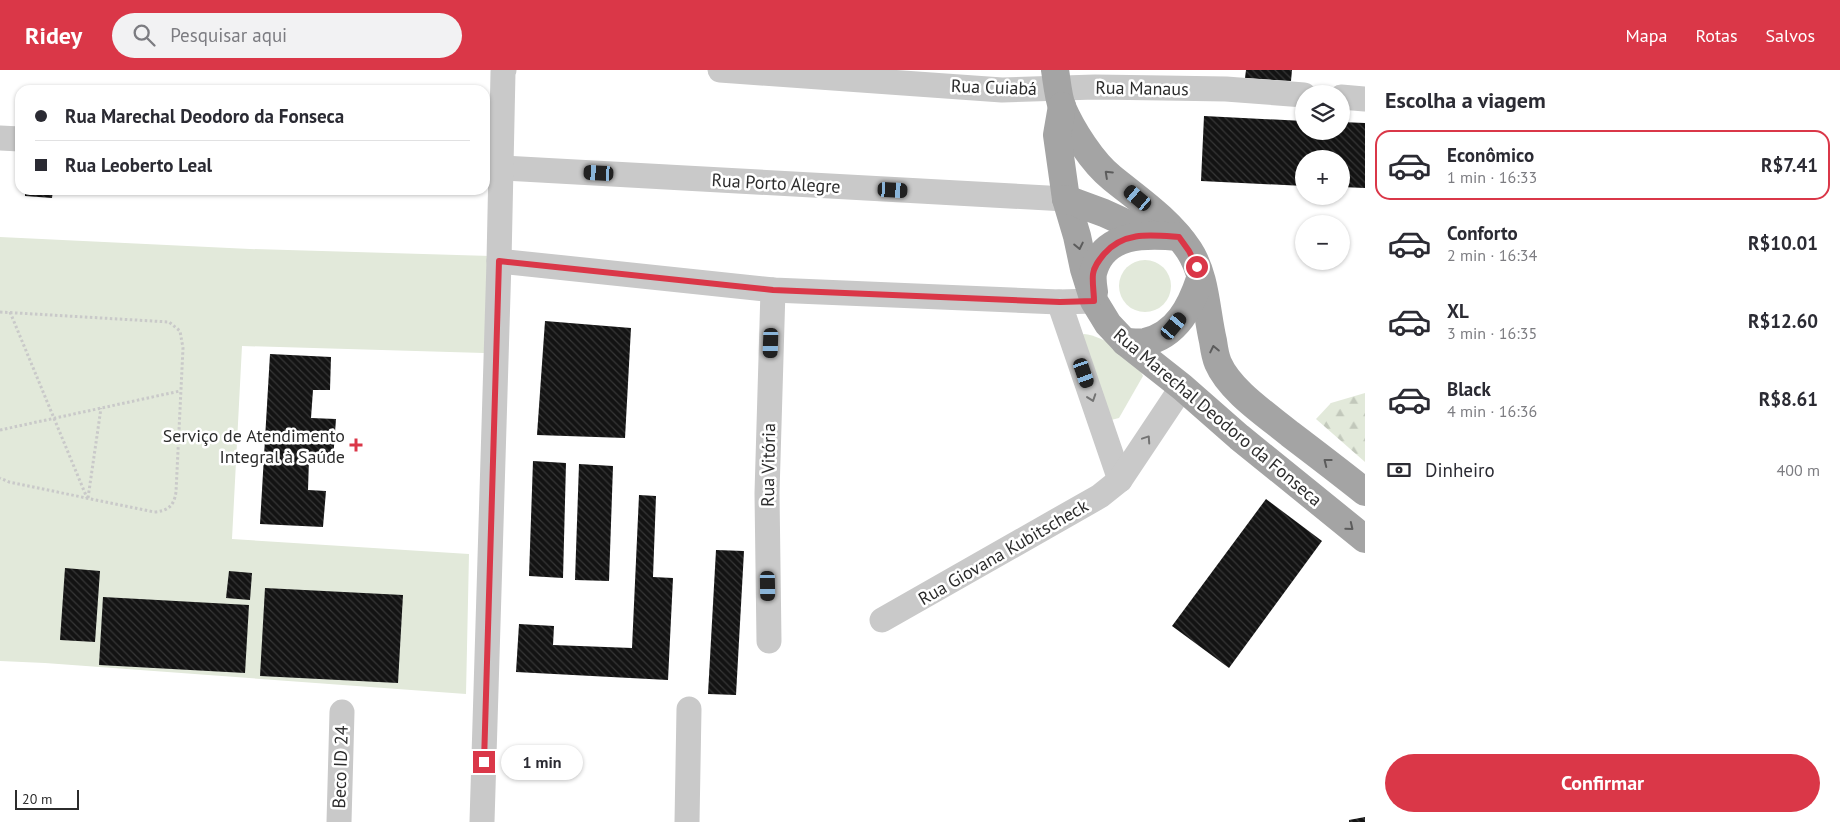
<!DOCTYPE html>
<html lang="pt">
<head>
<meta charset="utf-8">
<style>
  body { margin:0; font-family:"PT Sans",sans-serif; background:#f2f2f3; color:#2b2b33; height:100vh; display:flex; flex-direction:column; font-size:19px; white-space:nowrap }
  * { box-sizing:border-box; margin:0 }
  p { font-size:16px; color:#7c7c81 }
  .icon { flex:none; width:28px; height:28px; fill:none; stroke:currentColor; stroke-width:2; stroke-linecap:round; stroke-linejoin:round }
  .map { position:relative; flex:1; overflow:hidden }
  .details { display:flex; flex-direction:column; background:#fff; width:475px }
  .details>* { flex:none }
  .guide { position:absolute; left:15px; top:15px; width:475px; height:110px; border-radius:15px; box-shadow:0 1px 4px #0004; display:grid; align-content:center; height:110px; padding:0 20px; background:#fff }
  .tools { position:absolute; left:1295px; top:15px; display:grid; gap:10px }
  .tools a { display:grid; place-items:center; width:55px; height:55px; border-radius:50%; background:#fff; box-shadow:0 1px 4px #0004; font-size:25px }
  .scale { position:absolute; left:15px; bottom:12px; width:64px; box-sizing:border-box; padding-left:5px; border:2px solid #2c2c2c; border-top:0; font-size:14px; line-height:18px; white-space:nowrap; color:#2c2c2c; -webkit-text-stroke:4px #fff; paint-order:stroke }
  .end { position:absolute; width:22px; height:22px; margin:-11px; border:6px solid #da3748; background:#fff; box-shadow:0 0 0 2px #fff }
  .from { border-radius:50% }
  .bubble { position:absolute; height:35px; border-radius:18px; background:#fff; box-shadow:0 1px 4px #0004; font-size:16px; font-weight:600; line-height:35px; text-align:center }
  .car { position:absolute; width:15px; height:30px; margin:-15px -8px; border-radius:6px; box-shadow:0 0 4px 1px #0007; background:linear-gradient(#222 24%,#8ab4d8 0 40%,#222 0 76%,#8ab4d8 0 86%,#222 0) }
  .guide b { display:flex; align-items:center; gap:18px; height:48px; font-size:19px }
  .guide b+b { border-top:1px solid #e1e1e2 }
  .guide i { width:12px; height:12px; background:#2b2b33 }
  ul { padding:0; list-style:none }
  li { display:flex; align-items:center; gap:15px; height:70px; margin:0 10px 8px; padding:0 10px; border:2px solid transparent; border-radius:15px }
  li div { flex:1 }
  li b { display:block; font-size:19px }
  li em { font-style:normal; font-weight:600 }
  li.current { border-color:#da3748 }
  li>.icon { width:45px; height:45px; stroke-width:1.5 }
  h2 { padding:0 20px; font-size:22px; line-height:60px }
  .pay { display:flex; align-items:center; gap:12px; height:55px; padding:0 20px; font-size:19px }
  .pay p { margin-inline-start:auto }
  .primary-button { display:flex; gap:10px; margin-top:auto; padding:10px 20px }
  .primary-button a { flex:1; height:58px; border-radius:30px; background:#da3748; color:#fff; font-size:20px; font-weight:600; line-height:58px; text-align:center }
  header { display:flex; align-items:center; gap:30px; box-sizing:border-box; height:70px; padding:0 25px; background:#da3748; color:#fff }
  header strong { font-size:24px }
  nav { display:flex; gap:28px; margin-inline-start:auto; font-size:18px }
  .search { width:350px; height:45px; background:#f2f2f3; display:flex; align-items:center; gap:12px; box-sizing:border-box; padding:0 18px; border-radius:28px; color:#7c7c81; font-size:19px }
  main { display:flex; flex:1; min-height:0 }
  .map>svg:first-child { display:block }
</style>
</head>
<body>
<header>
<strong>Ridey</strong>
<div class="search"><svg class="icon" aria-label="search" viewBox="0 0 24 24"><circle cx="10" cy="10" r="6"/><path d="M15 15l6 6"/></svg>Pesquisar aqui</div>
<nav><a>Mapa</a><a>Rotas</a><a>Salvos</a></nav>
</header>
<main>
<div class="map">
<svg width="1365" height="752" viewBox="0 0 1365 752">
  <defs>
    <pattern id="forest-firs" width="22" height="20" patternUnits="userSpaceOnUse" patternTransform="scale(1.25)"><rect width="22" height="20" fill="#e2e9da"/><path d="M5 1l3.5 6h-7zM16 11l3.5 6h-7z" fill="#c2c8bb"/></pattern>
    <pattern id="building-back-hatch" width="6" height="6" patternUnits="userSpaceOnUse" patternTransform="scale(1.25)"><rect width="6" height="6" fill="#131313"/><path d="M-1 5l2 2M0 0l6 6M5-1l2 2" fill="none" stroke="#363636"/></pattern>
  </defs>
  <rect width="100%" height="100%" fill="#fff"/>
  <g fill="#e2e9da">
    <polygon points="0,167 250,179 491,186 484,283 242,276 232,469 469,484 466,624 45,593 0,591"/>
    <circle cx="1145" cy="216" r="26"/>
    <path d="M 1084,264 C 1104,266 1135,287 1143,306 L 1119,348 L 1111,350 L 1077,268 Z"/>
  </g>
  <polygon fill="url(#forest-firs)" points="1365,323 1365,392 1316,349 1331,333"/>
  <g fill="url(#building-back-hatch)">
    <polygon points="1246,0 1292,0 1291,11 1245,8"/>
    <polygon points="1204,46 1304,51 1304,61 1341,61 1341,52 1365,53 1365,118 1341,117 1341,89 1304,89 1304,116 1201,111"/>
    <polygon points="25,120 53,120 52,128 25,126"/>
    <polygon points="545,251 631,258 625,368 537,365"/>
    <polygon points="270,284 331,287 330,320 313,320 311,348 336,349 333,390 309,389 308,420 326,421 323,457 260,454"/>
    <polygon points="533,391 566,393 563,508 529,506"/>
    <polygon points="579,394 613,396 609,511 575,510"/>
    <polygon points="639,425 656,426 653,507 673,508 668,610 516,602 519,554 554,556 553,575 632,578"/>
    <polygon points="1266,429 1322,471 1229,598 1172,556"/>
    <polygon points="716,480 744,481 736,625 708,624"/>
    <polygon points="65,498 100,501 95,572 60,570"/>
    <polygon points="229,501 252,503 250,530 226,528"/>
    <polygon points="265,518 403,525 398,613 260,606"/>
    <polygon points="103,527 249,535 245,603 99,595"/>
    <polygon points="1365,747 1365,752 1349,752 1349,750"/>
  </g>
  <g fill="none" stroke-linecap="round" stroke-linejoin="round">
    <g stroke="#c9c9c9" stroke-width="3" stroke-dasharray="2.5 2.5" stroke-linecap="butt">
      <path d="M 0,242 L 169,252 L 180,261 L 183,278 L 176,422 C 174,436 168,441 154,442 L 9,412 L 0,408"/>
      <polyline points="10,242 87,428"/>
      <polyline points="0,360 180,321"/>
      <polyline points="88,428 101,338"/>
    </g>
    <g stroke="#c9c9c9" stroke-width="25">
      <polyline points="720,0 1002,20 1095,17 1164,18 1226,19 1304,25"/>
      <polyline points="1341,27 1365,29"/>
      <polyline points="0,68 20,69"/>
      <polyline points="485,97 1066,129"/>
      <polyline points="499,191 773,220 1059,232 1094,231"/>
      <polyline points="1059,232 1120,410"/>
      <polyline points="882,550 1100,426 1120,410 1182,317"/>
      <polyline points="769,571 767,423 773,220"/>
      <polyline points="339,752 342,642"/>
      <polyline points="482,752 499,191 503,2 504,0"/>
      <polyline points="687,752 689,639"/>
    </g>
    <g stroke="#a4a4a4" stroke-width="28">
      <path d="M 1055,0 C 1057,12 1058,26 1062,37 C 1072,60 1092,92 1112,108 C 1139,130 1169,150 1189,180 C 1206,206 1206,241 1213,271 C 1214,278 1215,286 1218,293 C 1230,321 1267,345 1290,364 C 1315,383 1340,402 1365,422"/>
      <polyline points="1062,36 1057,65 1066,129 1077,166 1084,199 1094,231 1108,254 1125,272 1182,317 1239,367 1365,469"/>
      <polyline points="1066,129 1104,143 1150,164"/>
      <path d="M 1094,222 C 1093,216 1092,209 1093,203 C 1103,162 1147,164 1179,167"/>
      <path d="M 1125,272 C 1131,272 1139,273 1145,272 C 1177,265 1191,236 1200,209"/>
    </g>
  </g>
  <defs><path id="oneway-chevron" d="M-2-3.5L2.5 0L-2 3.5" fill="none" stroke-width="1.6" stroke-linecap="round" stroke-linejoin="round" transform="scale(1.25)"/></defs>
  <g stroke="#5c5c5c">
    <use href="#oneway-chevron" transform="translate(1108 104) rotate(-137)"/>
    <use href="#oneway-chevron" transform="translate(1079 176) rotate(78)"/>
    <use href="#oneway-chevron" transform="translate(1214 279) rotate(-102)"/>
    <use href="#oneway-chevron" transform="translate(1327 392) rotate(-142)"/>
    <use href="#oneway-chevron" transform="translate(1350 457) rotate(39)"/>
  </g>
  <g stroke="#737373">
    <use href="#oneway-chevron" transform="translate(1092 328) rotate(71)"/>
    <use href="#oneway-chevron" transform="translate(1147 369) rotate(-56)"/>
  </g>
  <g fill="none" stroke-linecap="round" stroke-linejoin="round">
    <path stroke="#da3748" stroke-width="6" d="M 484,692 L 499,191 L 773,220 L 1060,232 L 1094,231 C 1094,223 1092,212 1093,204 C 1094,196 1099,190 1104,184 C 1124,161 1151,165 1179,167 L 1189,181 L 1197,197"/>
  </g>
  <path fill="#da3748" stroke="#fff" stroke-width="2" d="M353.5 367.5h5v5h5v5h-5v5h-5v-5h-5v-5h5z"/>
  <g text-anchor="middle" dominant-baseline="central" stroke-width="5" stroke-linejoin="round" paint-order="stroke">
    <g font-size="18" fill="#2c2c2c" stroke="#fff">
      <text transform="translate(994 17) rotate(2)">Rua Cuiabá</text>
      <text transform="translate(1142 18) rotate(1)">Rua Manaus</text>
      <text transform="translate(776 113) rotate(3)">Rua Porto Alegre</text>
      <text transform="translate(1218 347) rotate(40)">Rua Marechal Deodoro da Fonseca</text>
      <text transform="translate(768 395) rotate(-89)">Rua Vitória</text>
      <text transform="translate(1003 482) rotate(-30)">Rua Giovana Kubitscheck</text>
      <text transform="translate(340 697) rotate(-88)">Beco ID 24</text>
    </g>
    <g font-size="18" fill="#2c2c2c" stroke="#fff" text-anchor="end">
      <text x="345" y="365">Serviço de Atendimento<tspan x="345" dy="21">Integral à Saúde</tspan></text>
    </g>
  </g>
</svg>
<div class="tools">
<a><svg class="icon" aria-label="layers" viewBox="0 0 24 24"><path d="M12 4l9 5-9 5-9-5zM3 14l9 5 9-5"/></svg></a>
<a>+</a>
<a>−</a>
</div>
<div class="scale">20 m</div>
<i class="end from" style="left:1197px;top:197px"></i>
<i class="end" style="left:484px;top:692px"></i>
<div class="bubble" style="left:501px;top:675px;width:82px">1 min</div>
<i class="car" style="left:599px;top:103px;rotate:273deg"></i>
<i class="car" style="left:893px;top:120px;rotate:93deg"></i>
<i class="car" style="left:1138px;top:128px;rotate:310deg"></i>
<i class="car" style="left:1174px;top:256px;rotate:40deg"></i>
<i class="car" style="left:771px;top:273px;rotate:182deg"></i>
<i class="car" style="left:1084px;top:303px;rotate:161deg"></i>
<i class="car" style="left:768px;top:516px;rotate:179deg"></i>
<div class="guide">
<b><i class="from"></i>Rua Marechal Deodoro da Fonseca</b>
<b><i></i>Rua Leoberto Leal</b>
</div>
</div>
<section class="details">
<h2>Escolha a viagem</h2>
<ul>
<li class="current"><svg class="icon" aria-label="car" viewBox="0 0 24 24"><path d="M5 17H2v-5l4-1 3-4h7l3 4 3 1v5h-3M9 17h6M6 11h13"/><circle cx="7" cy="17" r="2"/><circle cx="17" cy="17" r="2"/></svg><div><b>Econômico</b><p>1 min · 16:33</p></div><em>R$7.41</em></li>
<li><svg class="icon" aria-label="car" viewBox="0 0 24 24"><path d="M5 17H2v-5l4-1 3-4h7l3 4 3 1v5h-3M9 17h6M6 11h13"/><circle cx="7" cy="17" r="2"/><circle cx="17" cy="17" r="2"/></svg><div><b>Conforto</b><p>2 min · 16:34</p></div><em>R$10.01</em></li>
<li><svg class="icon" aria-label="car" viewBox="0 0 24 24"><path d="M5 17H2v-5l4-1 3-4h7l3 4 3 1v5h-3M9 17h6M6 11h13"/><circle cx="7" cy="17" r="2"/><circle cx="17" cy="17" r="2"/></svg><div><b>XL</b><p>3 min · 16:35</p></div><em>R$12.60</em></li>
<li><svg class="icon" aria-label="car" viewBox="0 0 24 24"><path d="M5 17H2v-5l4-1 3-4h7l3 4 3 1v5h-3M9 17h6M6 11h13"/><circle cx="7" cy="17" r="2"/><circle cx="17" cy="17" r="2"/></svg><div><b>Black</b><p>4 min · 16:36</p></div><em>R$8.61</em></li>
</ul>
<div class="pay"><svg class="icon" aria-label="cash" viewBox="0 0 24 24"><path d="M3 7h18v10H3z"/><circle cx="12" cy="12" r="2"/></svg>Dinheiro<p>400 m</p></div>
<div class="primary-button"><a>Confirmar</a></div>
</section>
</main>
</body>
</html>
